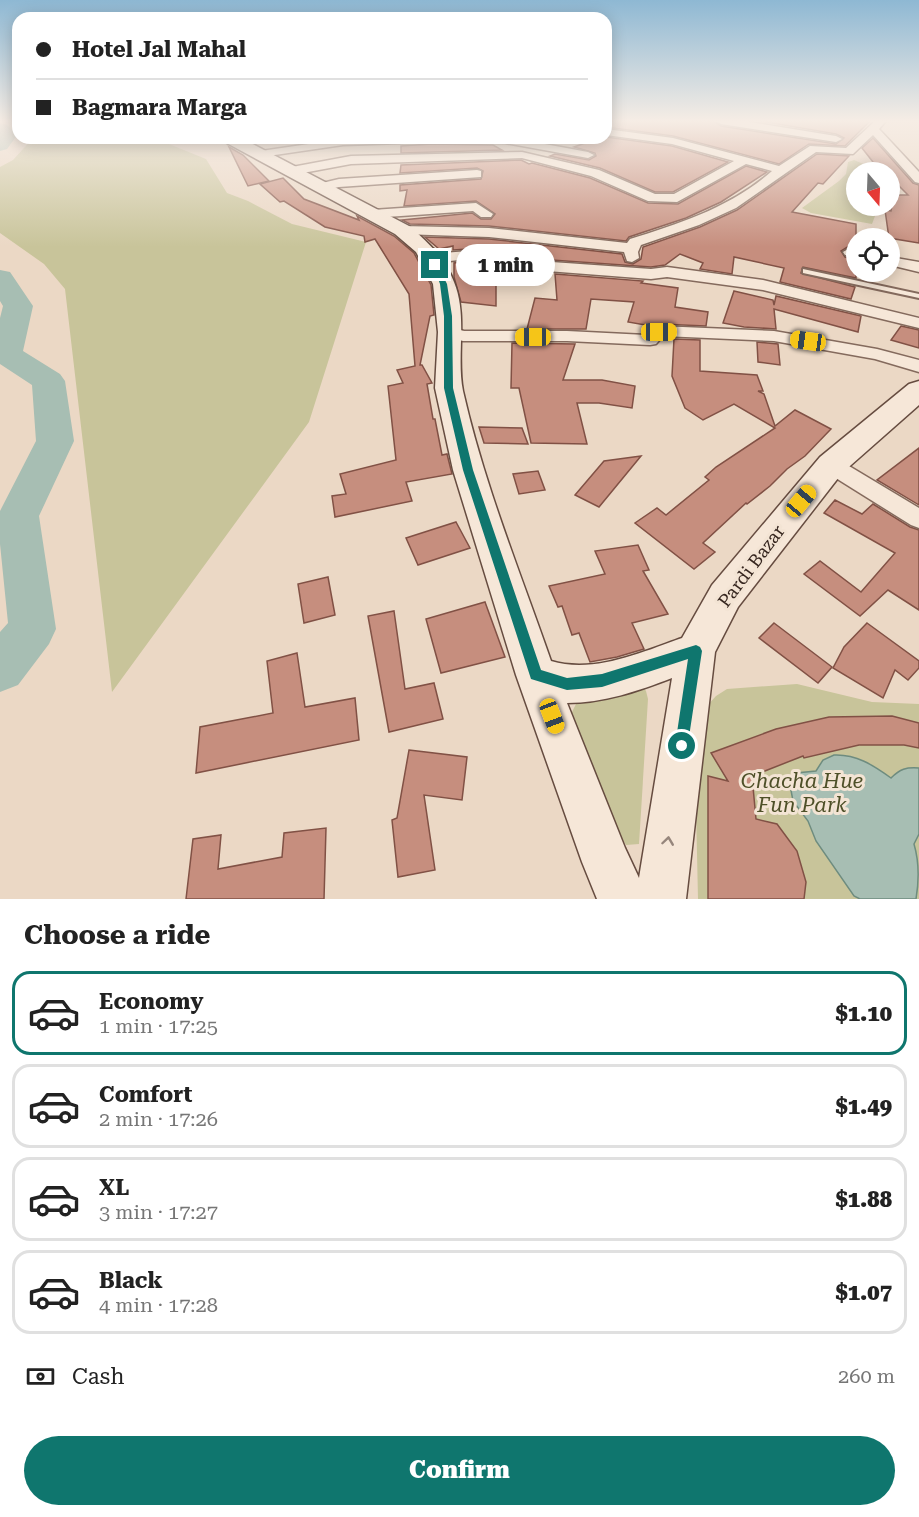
<!DOCTYPE html>
<html lang="en">
<head>
<meta charset="utf-8">
<style>
  body { margin:0; font-family:"Roboto Serif",serif; background:#f6f6f6; color:#222; height:100vh; display:flex; flex-direction:column; font-size:22px; white-space:nowrap }
  * { box-sizing:border-box; margin:0 }
  p { font-size:20px; color:#767676 }
  .icon { flex:none; width:33px; height:33px; fill:none; stroke:currentColor; stroke-width:2; stroke-linecap:round; stroke-linejoin:round }
  .map { position:relative; height:899px; overflow:hidden }
  .drawer { display:flex; flex-direction:column; background:#fff; flex:1 }
  .drawer>* { flex:none }
  .hud { position:absolute; left:12px; top:12px; width:600px; height:132px; border-radius:18px; box-shadow:0 3px 15px #0003; display:grid; align-content:center; height:132px; padding:0 24px; background:#fff }
  .needle { width:39px; rotate:161deg }
  .buttons { position:absolute; left:846px; top:162px; display:grid; gap:12px }
  .buttons a { display:grid; place-items:center; width:54px; height:54px; border-radius:50%; background:#fff; box-shadow:0 3px 15px #0003; font-size:30px }
  .end { position:absolute; width:27px; height:27px; margin:-14px; border:8px solid #0f766e; background:#fff; box-shadow:0 0 0 3px #fff }
  .from { border-radius:50% }
  .bubble { position:absolute; height:42px; border-radius:21px; background:#fff; box-shadow:0 3px 15px #0003; font-size:20px; font-weight:800; line-height:42px; text-align:center }
  .car { position:absolute; width:18px; height:36px; margin:-18px -9px; border-radius:8px; box-shadow:0 0 4px 2px #0007; background:linear-gradient(#f5c518 24%,#345 0 40%,#f5c518 0 76%,#345 0 86%,#f5c518 0) }
  .hud b { display:flex; align-items:center; gap:21px; height:57px; font-size:22px }
  .hud b+b { border-top:2px solid #e0e0e0 }
  .hud i { width:15px; height:15px; background:#222 }
  ul { padding:0; list-style:none }
  li { display:flex; align-items:center; gap:18px; height:84px; margin:0 12px 9px; padding:0 12px; border:3px solid #e0e0e0; border-radius:18px }
  li div { flex:1 }
  li b { display:block; font-size:22px }
  li em { font-style:normal; font-weight:800 }
  li.on { border-color:#0f766e }
  li>.icon { width:54px; height:54px; stroke-width:1.5 }
  h2 { padding:0 24px; font-size:27px; line-height:72px }
  .pay { display:flex; align-items:center; gap:15px; height:66px; padding:0 24px; font-size:22px }
  .pay p { margin-inline-start:auto }
  .button { display:flex; gap:12px; margin-top:auto; padding:12px 24px }
  .button a { flex:1; height:69px; border-radius:36px; background:#0f766e; color:#fff; font-size:24px; font-weight:800; line-height:69px; text-align:center }
  .map>svg:first-child { display:block }
</style>
</head>
<body>
<div class="map">
<svg width="919" height="899" viewBox="0 0 919 899">
  <rect width="100%" height="100%" fill="#ebd8c5"/>
  <g fill="#c8c49a">
    <polygon points="33,138 154,138 206,159 227,193 248,201 292,224 366,242 309,422 112,692 65,289 44,264 0,233 0,167 13,160"/>
    <polygon points="854,160 883,172 856,172 856,206 874,206 875,216 872,224 811,213 802,208 839,181 846,174 848,162"/>
    <polygon points="639,682 646,691 648,699 639,844 626,845 615,827 571,714 577,702"/>
    <polygon points="797,684 872,702 919,704 919,899 698,899 696,808 705,708 716,696 727,689"/>
  </g>
  <path fill="#a7beb3" stroke="#6e8c7f" stroke-width="1.5" d="M 834,755 C 856,754 873,765 891,778 C 900,769 906,767 919,768 L 919,834 L 914,844 C 919,861 919,881 916,899 L 860,899 L 854,896 L 816,841 L 808,821 L 793,801 L 790,785 L 796,773 L 816,771 L 823,760 Z"/>
  <g fill="none" stroke-linecap="round" stroke-linejoin="round">
    <g fill="#a7beb3" fill-rule="evenodd">
      <polygon points="0,123 7,125 18,134 7,149 0,151"/>
      <polygon points="0,270 10,272 33,306 23,351 60,374 65,381 74,441 39,516 56,629 49,644 18,685 0,692 0,632 8,623 0,544 0,511 36,441 32,385 0,364 0,318 3,306 0,301"/>
    </g>
  </g>
  <g fill="#c68e7e" stroke="#815145" stroke-width="1.5">
    <polygon points="606,121 714,121 721,126 836,144 844,138 836,134 760,121 870,121 845,146 809,144 779,164 673,136 606,127"/>
    <polygon points="606,137 672,146 728,162 673,192 655,192 600,168 550,156 555,154 589,160 596,156 595,153 574,147 591,141 575,138"/>
    <polygon points="873,138 913,183 919,185 919,243 889,238 885,210 891,211 894,195 908,195 890,177 890,172 885,172 873,162 862,148"/>
    <polygon points="431,144 493,145 502,150 401,153 401,146"/>
    <polygon points="229,147 243,155 269,181 248,186"/>
    <polygon points="817,154 849,156 823,184 818,183 792,212 856,224 856,247 849,246 841,251 845,257 856,259 856,278 803,267 801,273 855,287 851,299 780,282 784,268 734,257 732,274 700,269 703,263 680,254 665,265 651,267 509,257 468,249 453,250 453,246 439,249 425,237 489,239 622,254 625,262 633,264 641,259 643,247 700,227 737,210"/>
    <polygon points="521,160 529,164 532,163 590,178 648,203 678,204 746,166 767,172 721,202 686,218 629,237 626,241 489,226 410,224 402,220 472,213 481,219 491,219 495,214 476,201 404,206 407,190 400,191 400,185 481,179 483,171 477,168 400,173 401,165"/>
    <polygon points="283,178 304,199 359,220 357,216 394,236 414,253 431,285 434,315 430,316 420,365 422,365 432,383 427,384 433,419 435,419 442,455 447,454 452,474 406,482 412,501 335,517 332,496 346,494 340,474 396,460 388,386 403,383 397,370 415,366 409,294 375,239 365,242 364,236 325,227 284,201 280,202 260,184"/>
    <polygon points="468,261 496,268 496,306 461,302 454,277 454,263"/>
    <polygon points="555,274 643,281 641,283 678,288 675,307 708,312 706,326 659,324 651,326 628,322 634,302 591,299 586,329 527,329 535,298 557,300"/>
    <polygon points="734,291 773,300 774,305 776,296 861,316 858,332 774,309 776,329 744,327 723,323"/>
    <polygon points="901,326 919,330 919,348 891,340"/>
    <polygon points="674,339 700,340 700,371 757,375 763,391 758,391 764,394 775,426 795,410 831,429 805,456 787,469 770,486 747,504 746,503 703,543 715,552 694,569 635,523 657,508 666,515 709,480 705,477 716,467 775,428 734,404 703,420 685,408 672,376"/>
    <polygon points="757,342 778,344 780,365 758,362"/>
    <polygon points="512,343 575,344 563,380 602,380 635,386 632,408 599,403 577,403 587,444 531,443 519,388 511,388"/>
    <polygon points="479,427 522,428 528,444 484,443"/>
    <polygon points="919,448 919,505 877,480"/>
    <polygon points="641,456 599,507 575,495 604,461"/>
    <polygon points="538,471 545,490 519,494 513,474"/>
    <polygon points="835,500 862,514 873,504 910,527 919,530 919,610 888,590 860,616 804,574 820,561 861,592 895,553 824,513"/>
    <polygon points="456,522 470,548 418,565 406,538"/>
    <polygon points="638,545 649,570 643,571 668,614 632,623 644,649 617,657 590,662 579,633 572,635 562,606 558,607 549,586 605,574 595,551"/>
    <polygon points="328,577 335,615 304,623 298,584"/>
    <polygon points="485,602 505,657 441,673 426,619"/>
    <polygon points="394,611 405,689 434,683 443,719 389,732 368,616"/>
    <polygon points="774,623 832,667 818,683 759,638"/>
    <polygon points="867,623 919,661 919,668 908,680 895,670 883,698 833,668 844,647"/>
    <polygon points="297,653 305,707 355,698 359,740 196,773 200,727 273,713 267,661"/>
    <polygon points="892,716 919,723 919,748 904,745 859,745 804,758 803,756 752,776 756,819 777,824 797,851 806,882 804,899 708,899 708,776 728,781 711,753 776,729 829,717"/>
    <polygon points="409,750 467,757 462,800 424,795 435,870 398,877 392,820 397,818"/>
    <polygon points="326,828 324,899 186,899 193,839 221,835 218,869 282,857 284,833"/>
  </g>
  <g fill="none" stroke-linecap="round" stroke-linejoin="round">
    <g stroke="#846a5d" stroke-width="4">
      <polygon id="service" points="803,269 919,294 919,298 803,273"/>
    </g>
    <g stroke="#846a5d" stroke-width="3">
      <g id="minor">
        <polygon points="716,121 744,121 836,136 842,139 836,142 721,124"/>
        <path d="M 875,121 L 886,121 L 879,129 L 919,172 L 919,183 L 915,182 L 873,135 L 853,154 L 816,152 L 736,208 L 699,225 L 641,245 L 638,252 L 639,258 L 632,262 L 627,261 L 624,252 L 489,237 L 402,234 L 395,230 L 402,226 L 489,228 L 627,243 L 630,239 C 681,223 731,207 772,171 L 746,164 L 677,202 L 648,201 L 591,176 L 522,158 L 351,164 L 292,175 L 286,171 L 292,167 L 351,156 L 522,152 L 599,170 L 655,194 L 674,194 L 734,161 L 672,144 L 606,135 L 606,129 L 673,138 L 779,166 L 810,146 L 846,148 Z"/>
        <polygon points="512,138 588,152 594,155 588,158 505,143 431,142 343,145 261,157 255,154 261,151 343,139"/>
        <polygon points="477,170 481,171 481,177 339,187 322,191 316,187 318,184 339,179"/>
        <polygon points="476,203 493,214 491,217 481,217 473,211 372,218 365,214 372,210"/>
        <polygon points="423,244 443,253 468,251 509,259 651,269 667,267 763,280 919,318 919,328 763,290 667,277 651,279 508,268 468,259 441,262 418,251 416,248"/>
        <polygon points="850,248 856,249 856,257 845,255 843,252"/>
        <polygon points="890,257 919,262 919,272 890,265"/>
        <polygon points="659,326 774,331 877,349 919,360 919,372 875,359 774,341 663,336 656,344 650,345 567,341 463,341 444,336 441,332 444,328 450,327 464,331 567,331 646,335 653,327"/>
        <polygon points="831,457 839,460 919,508 919,528 911,525 823,470 820,465 823,460"/>
      </g>
    </g>
    <g stroke="#664c40" stroke-width="3">
      <path id="secondary" d="M 221,138 L 241,138 L 409,226 C 428,242 445,258 454,282 C 468,316 456,357 463,391 C 484,484 520,572 551,661 C 594,674 642,652 682,638 L 712,585 L 820,457 L 909,384 L 919,381 L 919,405 L 842,473 L 738,607 L 715,652 L 686,899 L 597,899 L 582,862 L 516,675 L 453,470 L 435,388 L 438,332 L 433,284 L 416,252 L 395,234 L 223,141 ZM 672,678 L 639,878 L 625,848 L 567,703 C 604,703 638,691 672,678 Z"/>
    </g>
    <use href="#service" fill="#f6e7d8" fill-rule="evenodd"/>
    <use href="#minor" fill="#f6e7d8" fill-rule="evenodd"/>
    <use href="#secondary" fill="#f6e7d8" fill-rule="evenodd"/>
  </g>
  <defs><path id="oneway-chevron" d="M-2-3.5L2.5 0L-2 3.5" fill="none" stroke-width="1.6" stroke-linecap="round" stroke-linejoin="round" transform="scale(1.5)"/></defs>
  <use stroke="#96867c" href="#oneway-chevron" transform="translate(668 841) rotate(-82)"/>
  <linearGradient id="sky" x2="0" y2="1"><stop stop-color="#8eb8d3"/><stop offset="0.49" stop-color="#f6ede5"/><stop offset="1" stop-color="#f6ede5" stop-opacity="0"/></linearGradient>
  <rect width="919" height="247" fill="url(#sky)"/>
  <polygon fill="#0f766e" points="433,264 437,264 447,284 452,316 453,388 473,470 541,670 567,678 602,674 696,645 700,647 702,651 687,750 682,753 677,750 675,746 688,659 602,687 567,690 531,679 463,470 444,388 444,316 440,284"/>
  <g text-anchor="middle" dominant-baseline="central" stroke-width="6" stroke-linejoin="round" paint-order="stroke">
    <g font-size="18" fill="#36261f" stroke="#f3e4d4">
      <text transform="translate(751 566) rotate(-53)">Pardi Bazar</text>
    </g>
    <g font-size="21" font-style="italic" fill="#4e5028" stroke="#f3e4d4">
      <text x="802" y="781">Chacha Hue<tspan x="802" dy="24">Fun Park</tspan></text>
    </g>
  </g>
</svg>
<div class="buttons">
<a><svg class="needle" viewBox="-14 -14 28 28"><path d="M0-13l5 13h-10z" fill="#e53935"/><path d="M0 13l5-13h-10z" fill="#767676"/></svg></a>
<a><svg class="icon" aria-label="locate" viewBox="0 0 24 24"><circle cx="12" cy="12" r="6"/><path d="M12 2v4M12 18v4M2 12h4M18 12h4"/></svg></a>
</div>
<i class="end from" style="left:682px;top:746px"></i>
<i class="end" style="left:435px;top:265px"></i>
<div class="bubble" style="left:456px;top:244px;width:99px">1 min</div>
<i class="car" style="left:659px;top:332px;rotate:90deg"></i>
<i class="car" style="left:533px;top:337px;rotate:270deg"></i>
<i class="car" style="left:808px;top:341px;rotate:278deg"></i>
<i class="car" style="left:801px;top:501px;rotate:40deg"></i>
<i class="car" style="left:552px;top:716px;rotate:159deg"></i>
<div class="hud">
<b><i class="from"></i>Hotel Jal Mahal</b>
<b><i></i>Bagmara Marga</b>
</div>
</div>
<section class="drawer">
<h2>Choose a ride</h2>
<ul>
<li class="on"><svg class="icon" aria-label="car" viewBox="0 0 24 24"><path d="M5 17H2v-5l4-1 3-4h7l3 4 3 1v5h-3M9 17h6M6 11h13"/><circle cx="7" cy="17" r="2"/><circle cx="17" cy="17" r="2"/></svg><div><b>Economy</b><p>1 min · 17:25</p></div><em>$1.10</em></li>
<li><svg class="icon" aria-label="car" viewBox="0 0 24 24"><path d="M5 17H2v-5l4-1 3-4h7l3 4 3 1v5h-3M9 17h6M6 11h13"/><circle cx="7" cy="17" r="2"/><circle cx="17" cy="17" r="2"/></svg><div><b>Comfort</b><p>2 min · 17:26</p></div><em>$1.49</em></li>
<li><svg class="icon" aria-label="car" viewBox="0 0 24 24"><path d="M5 17H2v-5l4-1 3-4h7l3 4 3 1v5h-3M9 17h6M6 11h13"/><circle cx="7" cy="17" r="2"/><circle cx="17" cy="17" r="2"/></svg><div><b>XL</b><p>3 min · 17:27</p></div><em>$1.88</em></li>
<li><svg class="icon" aria-label="car" viewBox="0 0 24 24"><path d="M5 17H2v-5l4-1 3-4h7l3 4 3 1v5h-3M9 17h6M6 11h13"/><circle cx="7" cy="17" r="2"/><circle cx="17" cy="17" r="2"/></svg><div><b>Black</b><p>4 min · 17:28</p></div><em>$1.07</em></li>
</ul>
<div class="pay"><svg class="icon" aria-label="cash" viewBox="0 0 24 24"><path d="M3 7h18v10H3z"/><circle cx="12" cy="12" r="2"/></svg>Cash<p>260 m</p></div>
<div class="button"><a>Confirm</a></div>
</section>
</body>
</html>
